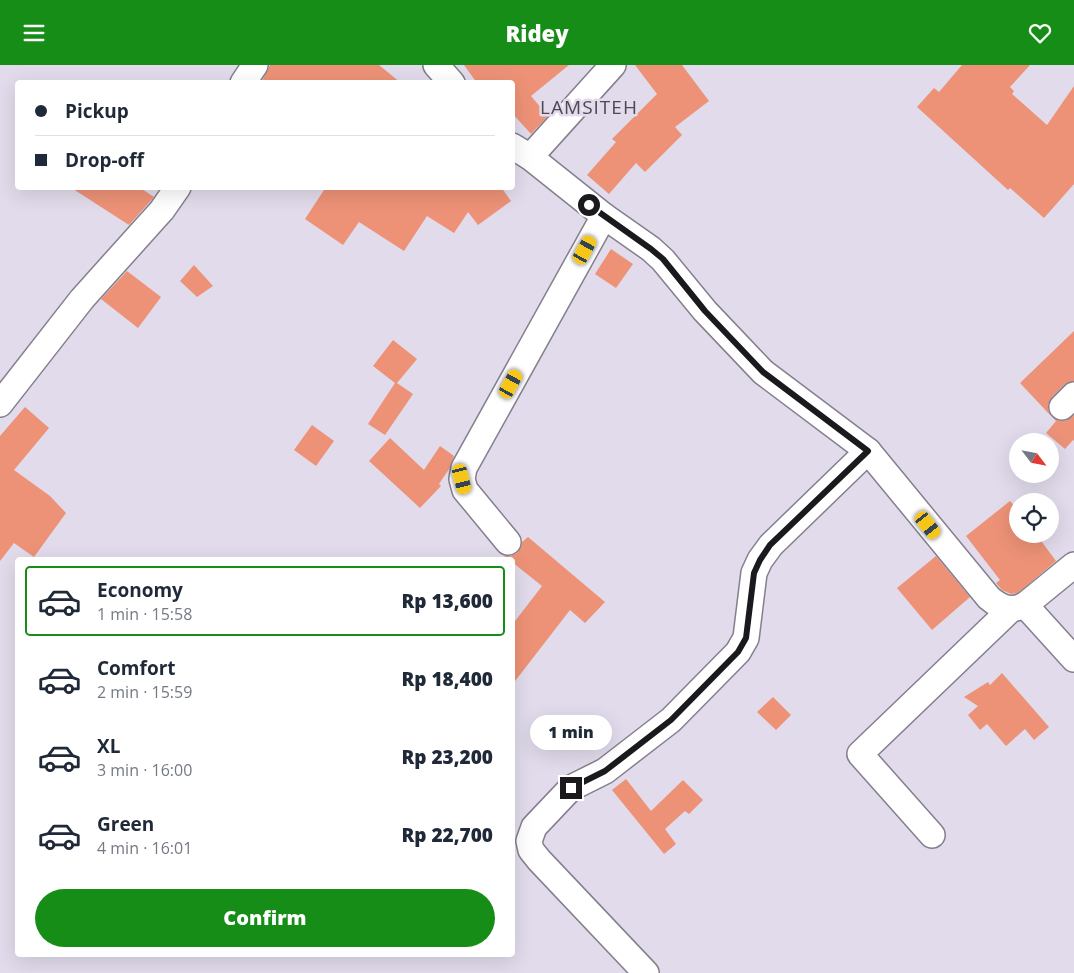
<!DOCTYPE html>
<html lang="en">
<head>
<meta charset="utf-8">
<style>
  body { margin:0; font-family:"Open Sans",sans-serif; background:#f2f2f3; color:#1f2937; height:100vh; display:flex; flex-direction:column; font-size:19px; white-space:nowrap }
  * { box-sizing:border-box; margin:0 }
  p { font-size:16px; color:#747a83 }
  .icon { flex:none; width:28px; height:28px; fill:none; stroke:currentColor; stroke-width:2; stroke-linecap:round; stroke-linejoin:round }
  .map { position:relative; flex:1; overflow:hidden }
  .side { position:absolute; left:15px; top:492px; width:500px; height:400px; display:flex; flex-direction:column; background:#fff; border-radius:5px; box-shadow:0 5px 20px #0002 }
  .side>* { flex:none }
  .guide { position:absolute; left:15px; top:15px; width:500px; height:110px; border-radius:5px; box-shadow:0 5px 20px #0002; display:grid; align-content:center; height:110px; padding:0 20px; background:#fff }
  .needle { width:32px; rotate:122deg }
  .controls { position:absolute; left:1009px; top:368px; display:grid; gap:10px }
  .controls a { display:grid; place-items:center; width:50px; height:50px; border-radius:50%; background:#fff; box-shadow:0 5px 20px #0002; font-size:25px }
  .end { position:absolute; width:22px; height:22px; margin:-11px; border:6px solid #1b191e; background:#fff; box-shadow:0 0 0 2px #fff }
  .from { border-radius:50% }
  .bubble { position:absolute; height:35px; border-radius:18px; background:#fff; box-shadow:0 5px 20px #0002; font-size:16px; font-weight:800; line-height:35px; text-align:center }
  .car { position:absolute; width:15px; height:30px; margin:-15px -8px; border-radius:6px; box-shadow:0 0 4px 1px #0007; background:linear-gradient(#f5c518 24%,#345 0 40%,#f5c518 0 76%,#345 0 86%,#f5c518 0) }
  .guide b { display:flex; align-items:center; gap:18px; height:48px; font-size:19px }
  .guide b+b { border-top:1px solid #e0e1e3 }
  .guide i { width:12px; height:12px; background:#1f2937 }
  ul { padding:9px 0 0; list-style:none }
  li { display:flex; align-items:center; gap:15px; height:70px; margin:0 10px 8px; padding:0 10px; border:2px solid transparent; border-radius:5px }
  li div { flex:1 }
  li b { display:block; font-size:19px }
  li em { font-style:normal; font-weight:800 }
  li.current { border-color:#168d16 }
  li>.icon { width:45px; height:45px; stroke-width:1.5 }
  .button { display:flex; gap:10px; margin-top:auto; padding:10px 20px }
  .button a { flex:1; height:58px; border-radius:30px; background:#168d16; color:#fff; font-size:20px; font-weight:800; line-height:58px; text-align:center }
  header { display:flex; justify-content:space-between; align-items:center; height:65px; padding:0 20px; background:#168d16; color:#fff; font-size:22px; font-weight:800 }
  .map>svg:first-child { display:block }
</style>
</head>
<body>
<header><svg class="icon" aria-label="menu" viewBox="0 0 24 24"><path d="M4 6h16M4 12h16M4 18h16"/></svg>Ridey<svg class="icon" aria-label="heart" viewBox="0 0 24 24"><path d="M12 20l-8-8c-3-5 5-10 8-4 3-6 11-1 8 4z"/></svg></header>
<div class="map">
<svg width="1074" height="908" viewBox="0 0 1074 908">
  <rect width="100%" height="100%" fill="#e1dbeb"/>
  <g fill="#ed9277">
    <polygon points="270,0 379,0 401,18 261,18"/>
    <polygon points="464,0 569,0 531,31 548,51 531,69 512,48 512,18 477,18"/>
    <polygon points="635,0 682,0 709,36 675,62 682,70 645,107 636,98 609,129 587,110 616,77 612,74 657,29"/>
    <polygon points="962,0 1030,0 1010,22 1014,26 1012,29 1047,60 1074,21 1074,119 1044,153 1010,123 1008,125 917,42 934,23 939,27"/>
    <polygon points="70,122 139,122 154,132 129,160"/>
    <polygon points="326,122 501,122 511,136 478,160 468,147 454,168 427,151 404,186 359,157 343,180 305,154"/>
    <polygon points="611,184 633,199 616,223 595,209"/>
    <polygon points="194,200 213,221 197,232 180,216"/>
    <polygon points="127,206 161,232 138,263 101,234"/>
    <polygon points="1074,266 1074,316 1064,320 1052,332 1048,339 1048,345 1051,351 1020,318"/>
    <polygon points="393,275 417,294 397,318 413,329 385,370 368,359 395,318 373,301"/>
    <polygon points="25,342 49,363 14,405 50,431 66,448 34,492 14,478 0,496 0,371"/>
    <polygon points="1074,350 1074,376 1073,375 1065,384 1046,368 1056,356 1053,353 1059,356 1065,356"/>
    <polygon points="312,360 334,376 316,401 294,385"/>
    <polygon points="390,373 424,405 440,381 454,391 449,404 439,419 441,421 420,443 369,396"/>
    <polygon points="1010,436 1018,445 1018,469 1036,469 1056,496 1018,528 1011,529 1002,525 996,518 1000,515 966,471"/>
    <polygon points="528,472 605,537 585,558 570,545 512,620 512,560 542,521 512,497 512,495 510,495 504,491 511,491 517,488 521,482 522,477"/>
    <polygon points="936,491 970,532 932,565 897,523"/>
    <polygon points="1002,608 1049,662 1034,675 1025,664 1006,681 987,659 980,665 968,650 978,641 964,632 988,617 990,620"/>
    <polygon points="773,632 791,650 776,665 757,647"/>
    <polygon points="626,714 651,746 683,715 703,735 689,749 685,746 665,764 676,779 664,789 612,725"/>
  </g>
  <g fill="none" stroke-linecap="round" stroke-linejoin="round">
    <g stroke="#847f8d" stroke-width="28">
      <g id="minor">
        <polyline points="436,0 452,18"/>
        <polyline points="243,18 255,0"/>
        <polyline points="512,81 530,92 613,0"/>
        <path d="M 530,92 L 604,151 L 651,184 L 663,195 L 705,246 L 763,307 L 868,386 L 989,533 C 1001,543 1011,547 1025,540"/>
        <polyline points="0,339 82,234 162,145 178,122"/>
        <polyline points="1062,342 1074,330"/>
        <polyline points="508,477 465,425 462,414 464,403 604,151"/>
        <polyline points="1074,500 1025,540 1074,594"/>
        <polyline points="932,770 860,689 1010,545"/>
        <polyline points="646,908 539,795 531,785 529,776 534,762 571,723 605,706 671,655 738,587 746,573 754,508 760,495 771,480 868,386"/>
      </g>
    </g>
    <use href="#minor" stroke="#fff" stroke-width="25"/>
  </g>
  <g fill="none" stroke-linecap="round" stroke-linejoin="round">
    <polyline stroke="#1b191e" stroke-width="6" points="571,723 605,706 671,655 738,587 746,573 754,508 760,495 770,480 868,386 763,307 705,246 663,194 651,184 589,140"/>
  </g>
  <g text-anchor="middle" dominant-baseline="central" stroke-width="5" stroke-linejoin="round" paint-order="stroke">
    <g font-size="19" letter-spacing="1" fill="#4d4854" stroke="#e1dbeb">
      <text x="589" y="42">LAMSITEH</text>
    </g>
  </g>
</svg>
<div class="controls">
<a><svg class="needle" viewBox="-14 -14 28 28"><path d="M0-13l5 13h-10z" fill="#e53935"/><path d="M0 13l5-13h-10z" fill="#747a83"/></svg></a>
<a><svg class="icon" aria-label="locate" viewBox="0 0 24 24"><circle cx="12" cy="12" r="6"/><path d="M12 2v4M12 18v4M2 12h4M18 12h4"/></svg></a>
</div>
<i class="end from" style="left:589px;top:140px"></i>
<i class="end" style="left:571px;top:723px"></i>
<div class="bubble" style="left:530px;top:650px;width:82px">1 min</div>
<i class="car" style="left:585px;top:185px;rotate:29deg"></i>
<i class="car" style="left:511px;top:319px;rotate:29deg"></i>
<i class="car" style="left:462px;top:414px;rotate:166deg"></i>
<i class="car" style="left:928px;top:460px;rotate:141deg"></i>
<div class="guide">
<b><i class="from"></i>Pickup</b>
<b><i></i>Drop-off</b>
</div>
<section class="side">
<ul>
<li class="current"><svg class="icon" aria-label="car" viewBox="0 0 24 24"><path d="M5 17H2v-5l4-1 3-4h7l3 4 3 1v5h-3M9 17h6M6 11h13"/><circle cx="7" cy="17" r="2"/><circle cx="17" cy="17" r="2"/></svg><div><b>Economy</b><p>1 min · 15:58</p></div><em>Rp 13,600</em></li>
<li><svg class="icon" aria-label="car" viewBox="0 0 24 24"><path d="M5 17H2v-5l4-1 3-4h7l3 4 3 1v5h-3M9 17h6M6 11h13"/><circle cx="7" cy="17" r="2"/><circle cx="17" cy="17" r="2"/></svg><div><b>Comfort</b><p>2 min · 15:59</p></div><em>Rp 18,400</em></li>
<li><svg class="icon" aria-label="car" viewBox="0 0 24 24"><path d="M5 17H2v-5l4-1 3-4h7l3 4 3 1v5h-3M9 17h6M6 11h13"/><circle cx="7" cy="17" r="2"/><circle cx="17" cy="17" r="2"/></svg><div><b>XL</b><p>3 min · 16:00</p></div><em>Rp 23,200</em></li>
<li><svg class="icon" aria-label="car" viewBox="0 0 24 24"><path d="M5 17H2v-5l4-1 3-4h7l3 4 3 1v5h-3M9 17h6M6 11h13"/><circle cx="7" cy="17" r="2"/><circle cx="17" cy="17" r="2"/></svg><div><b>Green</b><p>4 min · 16:01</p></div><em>Rp 22,700</em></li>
</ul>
<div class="button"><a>Confirm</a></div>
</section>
</div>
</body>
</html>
